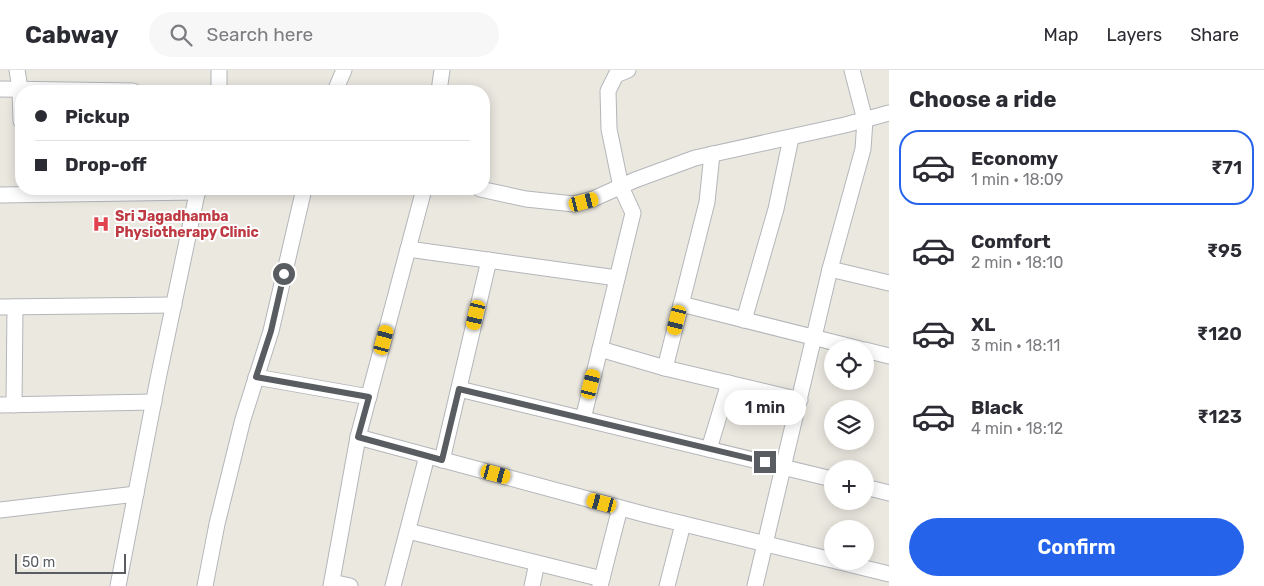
<!DOCTYPE html>
<html lang="en">
<head>
<meta charset="utf-8">
<style>
  body { margin:0; font-family:Rubik,sans-serif; background:#f7f7f7; color:#2b2b33; height:100vh; display:flex; flex-direction:column; font-size:19px; white-space:nowrap }
  * { box-sizing:border-box; margin:0 }
  p { font-size:16px; color:#7c7c81 }
  .icon { flex:none; width:28px; height:28px; fill:none; stroke:currentColor; stroke-width:2; stroke-linecap:round; stroke-linejoin:round }
  .map { position:relative; flex:1; overflow:hidden }
  .drawer { display:flex; flex-direction:column; background:#fff; width:375px }
  .drawer>* { flex:none }
  .guide { position:absolute; left:15px; top:15px; width:475px; height:110px; border-radius:20px; box-shadow:0 2px 12px #0003; display:grid; align-content:center; height:110px; padding:0 20px; background:#fff }
  .controls { position:absolute; left:824px; top:270px; display:grid; gap:10px }
  .controls a { display:grid; place-items:center; width:50px; height:50px; border-radius:50%; background:#fff; box-shadow:0 2px 12px #0003; font-size:25px }
  .scale { position:absolute; left:15px; bottom:12px; width:111px; box-sizing:border-box; padding-left:5px; border:2px solid #595c60; border-top:0; font-size:14px; line-height:18px; white-space:nowrap; color:#595c60; -webkit-text-stroke:4px #fff; paint-order:stroke }
  .end { position:absolute; width:22px; height:22px; margin:-11px; border:6px solid #595c60; background:#fff; box-shadow:0 0 0 2px #fff }
  .from { border-radius:50% }
  .bubble { position:absolute; height:35px; border-radius:18px; background:#fff; box-shadow:0 2px 12px #0003; font-size:16px; font-weight:600; line-height:35px; text-align:center }
  .car { position:absolute; width:15px; height:30px; margin:-15px -8px; border-radius:6px; box-shadow:0 0 4px 1px #0007; background:linear-gradient(#f5c518 24%,#345 0 40%,#f5c518 0 76%,#345 0 86%,#f5c518 0) }
  .guide b { display:flex; align-items:center; gap:18px; height:48px; font-size:19px }
  .guide b+b { border-top:1px solid #e1e1e2 }
  .guide i { width:12px; height:12px; background:#2b2b33 }
  ul { padding:0; list-style:none }
  li { display:flex; align-items:center; gap:15px; height:75px; margin:0 10px 8px; padding:0 10px; border:2px solid transparent; border-radius:20px }
  li div { flex:1 }
  li b { display:block; font-size:19px }
  li em { font-style:normal; font-weight:600 }
  li.selected { border-color:#2563eb }
  li>.icon { width:45px; height:45px; stroke-width:1.5 }
  h2 { padding:0 20px; font-size:22px; line-height:60px }
  .button { display:flex; gap:10px; margin-top:auto; padding:10px 20px }
  .button a { flex:1; height:58px; border-radius:30px; background:#2563eb; color:#fff; font-size:20px; font-weight:600; line-height:58px; text-align:center }
  header { display:flex; align-items:center; gap:30px; box-sizing:border-box; height:70px; padding:0 25px; background:#fff; border-bottom:1px solid #e1e1e2 }
  header strong { font-size:24px }
  nav { display:flex; gap:28px; margin-inline-start:auto; font-size:18px }
  .search { width:350px; height:45px; background:#f7f7f7; display:flex; align-items:center; gap:12px; box-sizing:border-box; padding:0 18px; border-radius:28px; color:#7c7c81; font-size:19px }
  main { display:flex; flex:1; min-height:0 }
  .map>svg:first-child { display:block }
</style>
</head>
<body>
<header>
<strong>Cabway</strong>
<div class="search"><svg class="icon" aria-label="search" viewBox="0 0 24 24"><circle cx="10" cy="10" r="6"/><path d="M15 15l6 6"/></svg>Search here</div>
<nav><a>Map</a><a>Layers</a><a>Share</a></nav>
</header>
<main>
<div class="map">
<svg width="889" height="516" viewBox="0 0 889 516">
  <rect width="100%" height="100%" fill="#ebe8e0"/>
  <g fill="none" stroke-linecap="round" stroke-linejoin="round">
    <g stroke="#b3b6ba" stroke-width="17">
      <g id="minor">
        <polyline points="17,0 20,19 21,51"/>
        <polyline points="0,19 133,21"/>
        <polyline points="219,21 219,0"/>
        <polyline points="335,21 344,0"/>
        <polyline points="439,21 442,0"/>
        <polyline points="480,119 526,129 574,134 593,129 635,110 695,88 845,55 889,43"/>
        <polyline points="0,125 198,122"/>
        <polyline points="408,179 617,208"/>
        <polyline points="830,199 889,213"/>
        <polyline points="681,234 860,279"/>
        <polyline points="0,237 174,235"/>
        <polyline points="744,250 776,139 791,68"/>
        <polyline points="600,279 665,298 800,330"/>
        <polyline points="865,280 889,286"/>
        <polyline points="665,298 707,132 712,84"/>
        <polyline points="256,307 369,327"/>
        <polyline points="459,319 832,409"/>
        <polyline points="0,335 154,332"/>
        <polyline points="14,335 15,237"/>
        <polyline points="583,349 633,143 621,117 609,59 608,21 616,5 628,0"/>
        <polyline points="358,367 647,445 832,490"/>
        <polyline points="709,379 729,313"/>
        <polyline points="442,390 489,190"/>
        <polyline points="865,417 889,423"/>
        <polyline points="0,440 136,424"/>
        <polyline points="408,461 602,509"/>
        <polyline points="836,491 889,504"/>
        <polyline points="332,512 350,516"/>
        <polyline points="118,516 158,309 198,119"/>
        <polyline points="205,516 217,454 243,349 271,261 304,119"/>
        <polyline points="331,516 358,367 424,119"/>
        <polyline points="393,516 427,386"/>
        <polyline points="532,516 537,493"/>
        <polyline points="600,516 620,438"/>
        <polyline points="667,516 683,454"/>
        <polyline points="755,516 830,199 863,79 865,50 852,0"/>
      </g>
    </g>
    <use href="#minor" stroke="#fff" stroke-width="15"/>
  </g>
  <g fill="none" stroke-linecap="round" stroke-linejoin="round">
    <polyline stroke="#595c60" stroke-width="6" points="284,204 271,261 256,307 369,327 358,367 442,390 459,319 765,392"/>
  </g>
  <defs>
    <g id="hospital-bare" transform="scale(1.35)"><path d="M-5-5h3v3.5h4V-5h3V5h-3V1.5h-4V5h-3Z" fill="#e0444e" stroke="#fff" stroke-width="2.5" paint-order="stroke"/></g>
  </defs>
  <g fill-rule="evenodd">
    <use href="#hospital-bare" x="101" y="154"/>
  </g>
  <g text-anchor="middle" dominant-baseline="central" stroke-width="4" stroke-linejoin="round" paint-order="stroke">
    <g font-size="14" font-weight="bold" fill="#be3a42" stroke="#fff" text-anchor="start">
      <text x="115" y="146">Sri Jagadhamba<tspan x="115" dy="16">Physiotherapy Clinic</tspan></text>
    </g>
  </g>
</svg>
<div class="controls">
<a><svg class="icon" aria-label="locate" viewBox="0 0 24 24"><circle cx="12" cy="12" r="6"/><path d="M12 2v4M12 18v4M2 12h4M18 12h4"/></svg></a>
<a><svg class="icon" aria-label="layers" viewBox="0 0 24 24"><path d="M12 4l9 5-9 5-9-5zM3 14l9 5 9-5"/></svg></a>
<a>+</a>
<a>−</a>
</div>
<div class="scale">50 m</div>
<i class="end from" style="left:284px;top:204px"></i>
<i class="end" style="left:765px;top:392px"></i>
<div class="bubble" style="left:724px;top:320px;width:82px">1 min</div>
<i class="car" style="left:584px;top:132px;rotate:76deg"></i>
<i class="car" style="left:476px;top:245px;rotate:193deg"></i>
<i class="car" style="left:677px;top:250px;rotate:194deg"></i>
<i class="car" style="left:384px;top:270px;rotate:15deg"></i>
<i class="car" style="left:591px;top:314px;rotate:14deg"></i>
<i class="car" style="left:496px;top:404px;rotate:105deg"></i>
<i class="car" style="left:602px;top:433px;rotate:285deg"></i>
<div class="guide">
<b><i class="from"></i>Pickup</b>
<b><i></i>Drop-off</b>
</div>
</div>
<section class="drawer">
<h2>Choose a ride</h2>
<ul>
<li class="selected"><svg class="icon" aria-label="car" viewBox="0 0 24 24"><path d="M5 17H2v-5l4-1 3-4h7l3 4 3 1v5h-3M9 17h6M6 11h13"/><circle cx="7" cy="17" r="2"/><circle cx="17" cy="17" r="2"/></svg><div><b>Economy</b><p>1 min · 18:09</p></div><em>₹71</em></li>
<li><svg class="icon" aria-label="car" viewBox="0 0 24 24"><path d="M5 17H2v-5l4-1 3-4h7l3 4 3 1v5h-3M9 17h6M6 11h13"/><circle cx="7" cy="17" r="2"/><circle cx="17" cy="17" r="2"/></svg><div><b>Comfort</b><p>2 min · 18:10</p></div><em>₹95</em></li>
<li><svg class="icon" aria-label="car" viewBox="0 0 24 24"><path d="M5 17H2v-5l4-1 3-4h7l3 4 3 1v5h-3M9 17h6M6 11h13"/><circle cx="7" cy="17" r="2"/><circle cx="17" cy="17" r="2"/></svg><div><b>XL</b><p>3 min · 18:11</p></div><em>₹120</em></li>
<li><svg class="icon" aria-label="car" viewBox="0 0 24 24"><path d="M5 17H2v-5l4-1 3-4h7l3 4 3 1v5h-3M9 17h6M6 11h13"/><circle cx="7" cy="17" r="2"/><circle cx="17" cy="17" r="2"/></svg><div><b>Black</b><p>4 min · 18:12</p></div><em>₹123</em></li>
</ul>
<div class="button"><a>Confirm</a></div>
</section>
</main>
</body>
</html>
